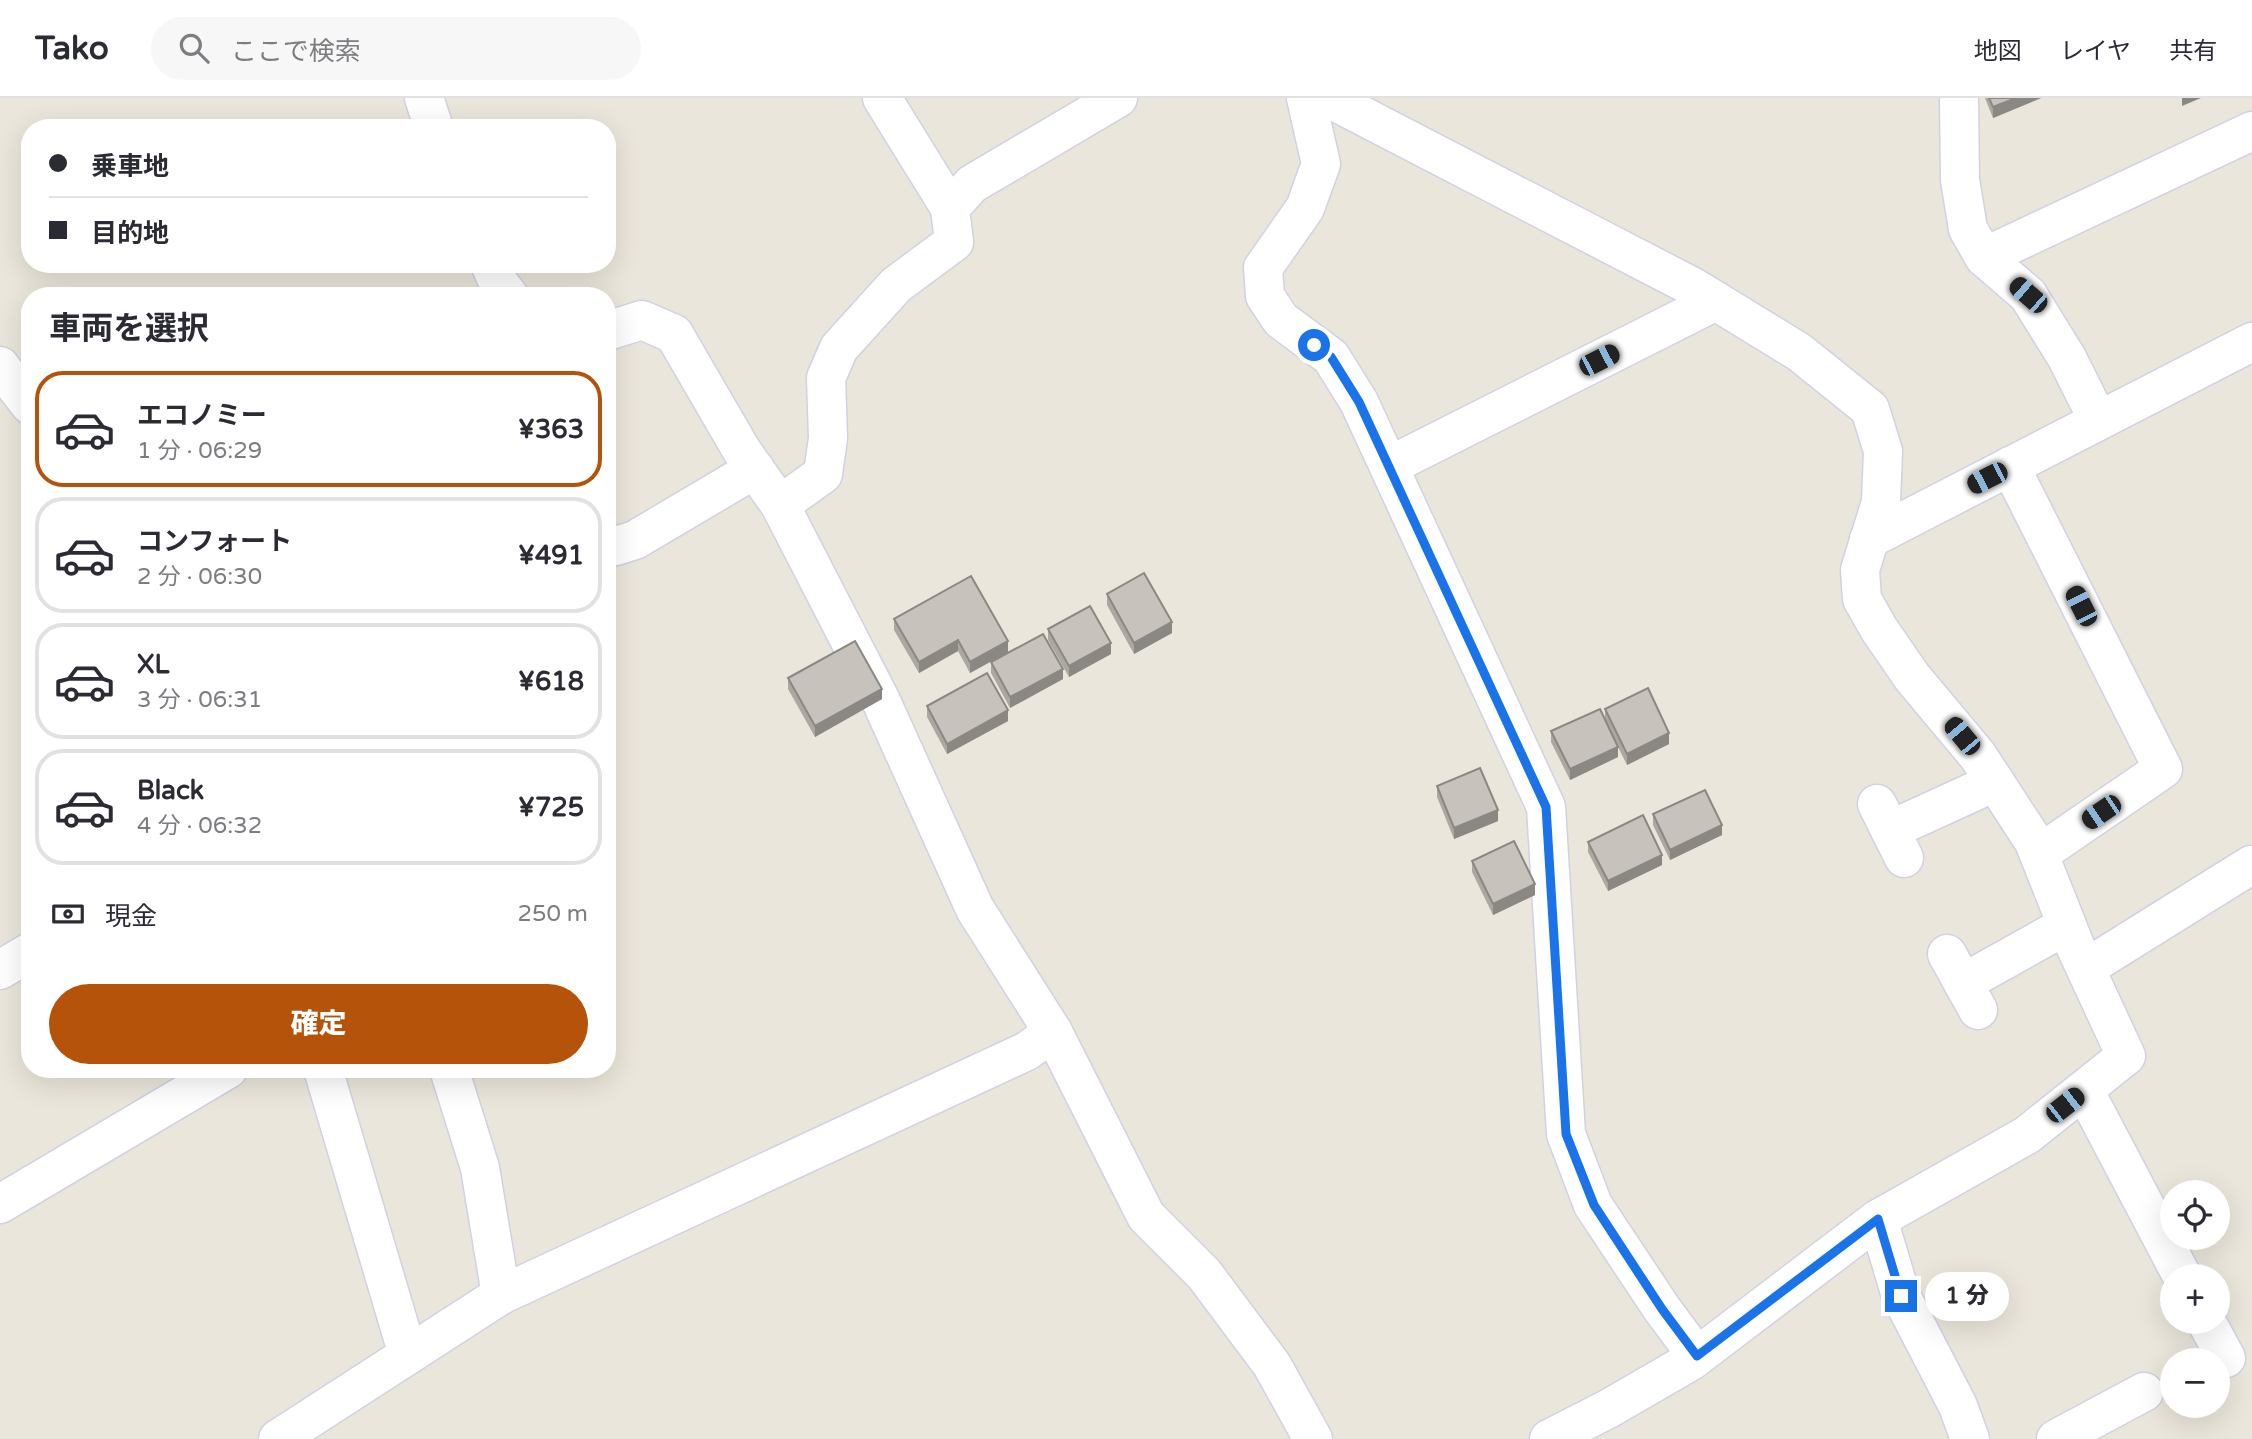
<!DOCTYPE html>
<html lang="ja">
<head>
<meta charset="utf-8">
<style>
  body { margin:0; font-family:"Varela Round","Noto Sans JP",sans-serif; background:#f7f7f7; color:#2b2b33; height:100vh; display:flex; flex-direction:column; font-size:26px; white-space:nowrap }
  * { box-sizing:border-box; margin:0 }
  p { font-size:23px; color:#7c7c81 }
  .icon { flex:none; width:38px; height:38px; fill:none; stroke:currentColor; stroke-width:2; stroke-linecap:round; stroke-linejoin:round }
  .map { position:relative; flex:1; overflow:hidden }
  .side { position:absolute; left:21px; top:189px; width:595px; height:791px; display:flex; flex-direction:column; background:#fff; border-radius:28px; box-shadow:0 7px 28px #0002 }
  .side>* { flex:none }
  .top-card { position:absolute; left:21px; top:21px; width:595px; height:154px; border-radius:28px; box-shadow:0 7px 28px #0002; display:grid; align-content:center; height:154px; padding:0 28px; background:#fff }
  .tools { position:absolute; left:2160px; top:1082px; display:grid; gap:14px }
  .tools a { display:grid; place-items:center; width:70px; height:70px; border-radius:50%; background:#fff; box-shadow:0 7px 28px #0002; font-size:35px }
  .end { position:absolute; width:32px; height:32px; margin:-16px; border:9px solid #1a73e8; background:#fff; box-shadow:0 0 0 4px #fff }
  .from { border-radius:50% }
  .bubble { position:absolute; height:49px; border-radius:24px; background:#fff; box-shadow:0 7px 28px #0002; font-size:23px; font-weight:800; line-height:49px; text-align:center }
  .car { position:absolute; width:21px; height:42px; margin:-21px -10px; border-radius:9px; box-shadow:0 0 5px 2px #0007; background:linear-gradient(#222 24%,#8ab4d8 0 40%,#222 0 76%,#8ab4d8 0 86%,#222 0) }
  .top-card b { display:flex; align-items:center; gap:24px; height:66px; font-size:26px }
  .top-card b+b { border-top:2px solid #e1e1e2 }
  .top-card i { width:18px; height:18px; background:#2b2b33 }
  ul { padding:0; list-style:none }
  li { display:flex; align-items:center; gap:21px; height:116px; margin:0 14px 10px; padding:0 14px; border:4px solid #e1e1e2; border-radius:28px }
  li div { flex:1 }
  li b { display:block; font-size:26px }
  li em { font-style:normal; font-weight:800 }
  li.on { border-color:#b45309 }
  li>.icon { width:63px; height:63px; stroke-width:1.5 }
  h2 { padding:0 28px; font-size:32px; line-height:84px }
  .pay { display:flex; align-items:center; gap:18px; height:77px; padding:0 28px; font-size:26px }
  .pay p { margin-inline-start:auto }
  .cta { display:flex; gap:14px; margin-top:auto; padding:14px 28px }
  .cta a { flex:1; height:80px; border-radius:42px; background:#b45309; color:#fff; font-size:28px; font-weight:800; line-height:80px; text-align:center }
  header { display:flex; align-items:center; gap:42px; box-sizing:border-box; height:98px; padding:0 35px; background:#fff; border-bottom:2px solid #e1e1e2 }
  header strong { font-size:33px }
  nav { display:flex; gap:38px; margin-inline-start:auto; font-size:24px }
  .search { width:490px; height:63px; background:#f7f7f7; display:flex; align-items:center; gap:18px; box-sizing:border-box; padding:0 24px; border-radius:38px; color:#7c7c81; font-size:26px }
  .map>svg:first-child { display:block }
</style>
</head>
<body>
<header>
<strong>Tako</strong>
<div class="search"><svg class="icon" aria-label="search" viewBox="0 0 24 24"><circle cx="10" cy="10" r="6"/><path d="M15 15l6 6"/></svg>ここで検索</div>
<nav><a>地図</a><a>レイヤ</a><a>共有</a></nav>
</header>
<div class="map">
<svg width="2252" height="1341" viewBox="0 0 2252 1341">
  <rect width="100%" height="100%" fill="#ebe6db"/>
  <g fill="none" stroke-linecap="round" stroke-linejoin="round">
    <g stroke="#d0d2e2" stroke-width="41">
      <g id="minor">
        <polyline points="424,0 434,30"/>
        <polyline points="1306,0 1321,66 1305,110 1263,170 1265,198 1281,222 1331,259 1359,304 1546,709 1566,1036 1593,1107 1662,1211 1697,1258"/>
        <polyline points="1328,0 1693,189 1799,254 1870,311 1883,353 1881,404 1860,472 1862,501 1879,531 1912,579 1978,658 2034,744 2076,850 2126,958 2027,1037 1878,1121 1901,1198 1958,1308 1970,1341"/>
        <polyline points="1959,0 1960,82 1968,131 1984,159 2028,197 2067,260 2098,322"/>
        <polyline points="950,110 972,86 1118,0"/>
        <polyline points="1984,159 2252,33"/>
        <polyline points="490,166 498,184 509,198"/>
        <polyline points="607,233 642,222 674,236 742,353 780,407 881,603 975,811 1053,934 1146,1118 1204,1176 1272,1267 1313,1341"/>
        <polyline points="0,268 30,307"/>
        <polyline points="1389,368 1716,203"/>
        <polyline points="2010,368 2163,671 2039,756"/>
        <polyline points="780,407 823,376 828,340 826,280 839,250 896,187 954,144 950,110 882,0"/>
        <polyline points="1869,441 2252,244"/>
        <polyline points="607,444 616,448 635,442 755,371"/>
        <polyline points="1877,706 1904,760"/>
        <polyline points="1890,732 1995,684"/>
        <polyline points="1947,856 1978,912"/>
        <polyline points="2086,870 2251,767"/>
        <polyline points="0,872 30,854"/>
        <polyline points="1963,885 2067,827"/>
        <polyline points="323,971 408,1257"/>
        <polyline points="449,971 480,1070 501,1197"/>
        <polyline points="2084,992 2182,1178"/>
        <polyline points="0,1106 228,971"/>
        <polyline points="2206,1223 2226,1260"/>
        <polyline points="278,1341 501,1197 1027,953 1053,934"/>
        <polyline points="1549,1341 1608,1311 1691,1263 1878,1121"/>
        <polyline points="2056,1341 2144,1294"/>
      </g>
    </g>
    <use href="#minor" stroke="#fff" stroke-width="38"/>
  </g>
  <g fill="#aba7a1">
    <polygon points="1985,0 2041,0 1993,20"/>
    <polygon points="1107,496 1172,535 1134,556 1107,507"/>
    <polygon points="894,521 1008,554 970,575 958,553 919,575 894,532"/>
    <polygon points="1048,531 1111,556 1069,579 1048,542"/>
    <polygon points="991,564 1063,581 1010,610 991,575"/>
    <polygon points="788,580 882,601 815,639 788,591"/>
    <polygon points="927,608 1008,623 947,656 927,619"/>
    <polygon points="1605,611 1669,646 1627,667 1609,631 1618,659 1570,682 1551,644 1551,633 1605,621"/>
    <polygon points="1437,688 1498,723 1454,741 1437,699"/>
    <polygon points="1653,716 1722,737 1670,762 1653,727"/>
    <polygon points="1588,744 1662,767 1608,793 1588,754"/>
    <polygon points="1472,763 1535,797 1493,817 1472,774"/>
  </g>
  <g fill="#8b8883">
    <polygon points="2016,0 2041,0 1993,20 1993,9"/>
    <polygon points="2182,0 2201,0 2182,8"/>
    <polygon points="1172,524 1172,535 1134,556 1134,545"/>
    <polygon points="958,542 958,553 919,575 919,564"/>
    <polygon points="1008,543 1008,554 970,575 970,564"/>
    <polygon points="1111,545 1111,556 1069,579 1069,568"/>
    <polygon points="1063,571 1063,581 1010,610 1010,599"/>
    <polygon points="882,591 882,601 815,639 815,628"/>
    <polygon points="1008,612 1008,623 947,656 947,646"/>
    <polygon points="1669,635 1669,646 1627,667 1627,656"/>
    <polygon points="1618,649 1618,659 1570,682 1570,671"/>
    <polygon points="1498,712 1498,723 1454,741 1454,730"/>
    <polygon points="1722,727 1722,737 1670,762 1670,752"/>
    <polygon points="1662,757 1662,767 1608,793 1608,783"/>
    <polygon points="1535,786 1535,797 1493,817 1493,806"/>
  </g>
  <g fill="#c7c2bb" stroke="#8b8883" stroke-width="2">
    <polygon points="1989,0 2016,0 1993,9"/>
    <polygon points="1144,475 1172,524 1134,545 1107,496"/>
    <polygon points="971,478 1008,543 970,564 958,542 919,564 894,521"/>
    <polygon points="1090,508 1111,545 1069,568 1048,531"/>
    <polygon points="1043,536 1063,571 1010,599 991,564"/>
    <polygon points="855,543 882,591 815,628 788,580"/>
    <polygon points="987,575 1008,612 947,646 927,608"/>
    <polygon points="1648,590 1669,635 1627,656 1605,611"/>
    <polygon points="1600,611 1618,649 1570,671 1551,633"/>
    <polygon points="1480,670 1498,712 1454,730 1437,688"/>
    <polygon points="1705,692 1722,727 1670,752 1653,716"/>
    <polygon points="1643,717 1662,757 1608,783 1588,744"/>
    <polygon points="1514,743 1535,786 1493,806 1472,763"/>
  </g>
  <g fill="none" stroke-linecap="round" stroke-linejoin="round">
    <polyline stroke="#1a73e8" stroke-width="9" points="1314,247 1331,259 1359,304 1546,709 1566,1036 1594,1107 1662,1211 1697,1258 1878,1121 1901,1198"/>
  </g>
</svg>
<div class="tools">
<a><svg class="icon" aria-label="locate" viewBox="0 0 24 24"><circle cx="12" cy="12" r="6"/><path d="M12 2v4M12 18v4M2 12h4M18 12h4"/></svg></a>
<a>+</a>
<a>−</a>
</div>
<i class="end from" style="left:1314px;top:247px"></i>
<i class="end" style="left:1901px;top:1198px"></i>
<div class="bubble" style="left:1925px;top:1174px;width:84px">1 分</div>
<i class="car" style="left:2028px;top:197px;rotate:311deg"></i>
<i class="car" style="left:1599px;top:262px;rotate:63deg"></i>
<i class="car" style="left:1987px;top:380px;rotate:243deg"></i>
<i class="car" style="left:2081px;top:508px;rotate:333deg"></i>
<i class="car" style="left:1962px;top:638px;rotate:320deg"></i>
<i class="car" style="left:2101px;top:714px;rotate:236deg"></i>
<i class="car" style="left:2065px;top:1007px;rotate:52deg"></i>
<div class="top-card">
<b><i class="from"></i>乗車地</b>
<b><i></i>目的地</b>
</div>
<section class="side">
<h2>車両を選択</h2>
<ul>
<li class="on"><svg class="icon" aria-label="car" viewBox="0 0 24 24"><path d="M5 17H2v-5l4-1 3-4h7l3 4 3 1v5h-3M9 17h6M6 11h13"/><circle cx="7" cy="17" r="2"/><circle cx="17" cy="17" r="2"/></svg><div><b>エコノミー</b><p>1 分 · 06:29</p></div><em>¥363</em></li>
<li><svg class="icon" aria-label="car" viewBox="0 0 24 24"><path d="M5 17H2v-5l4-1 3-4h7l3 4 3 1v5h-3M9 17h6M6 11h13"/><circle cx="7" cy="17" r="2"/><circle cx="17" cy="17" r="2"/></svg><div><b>コンフォート</b><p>2 分 · 06:30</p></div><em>¥491</em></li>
<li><svg class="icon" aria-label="car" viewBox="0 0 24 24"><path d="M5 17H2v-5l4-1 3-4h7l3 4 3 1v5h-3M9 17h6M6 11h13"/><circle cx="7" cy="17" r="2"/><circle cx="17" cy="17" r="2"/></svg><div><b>XL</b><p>3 分 · 06:31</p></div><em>¥618</em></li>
<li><svg class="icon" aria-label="car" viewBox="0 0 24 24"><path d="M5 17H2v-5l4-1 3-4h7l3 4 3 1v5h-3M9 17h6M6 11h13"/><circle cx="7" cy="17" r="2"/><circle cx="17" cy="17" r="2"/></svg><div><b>Black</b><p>4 分 · 06:32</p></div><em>¥725</em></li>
</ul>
<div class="pay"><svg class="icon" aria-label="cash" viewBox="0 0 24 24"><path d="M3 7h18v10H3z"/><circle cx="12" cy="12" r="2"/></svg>現金<p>250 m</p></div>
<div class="cta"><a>確定</a></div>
</section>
</div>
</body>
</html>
